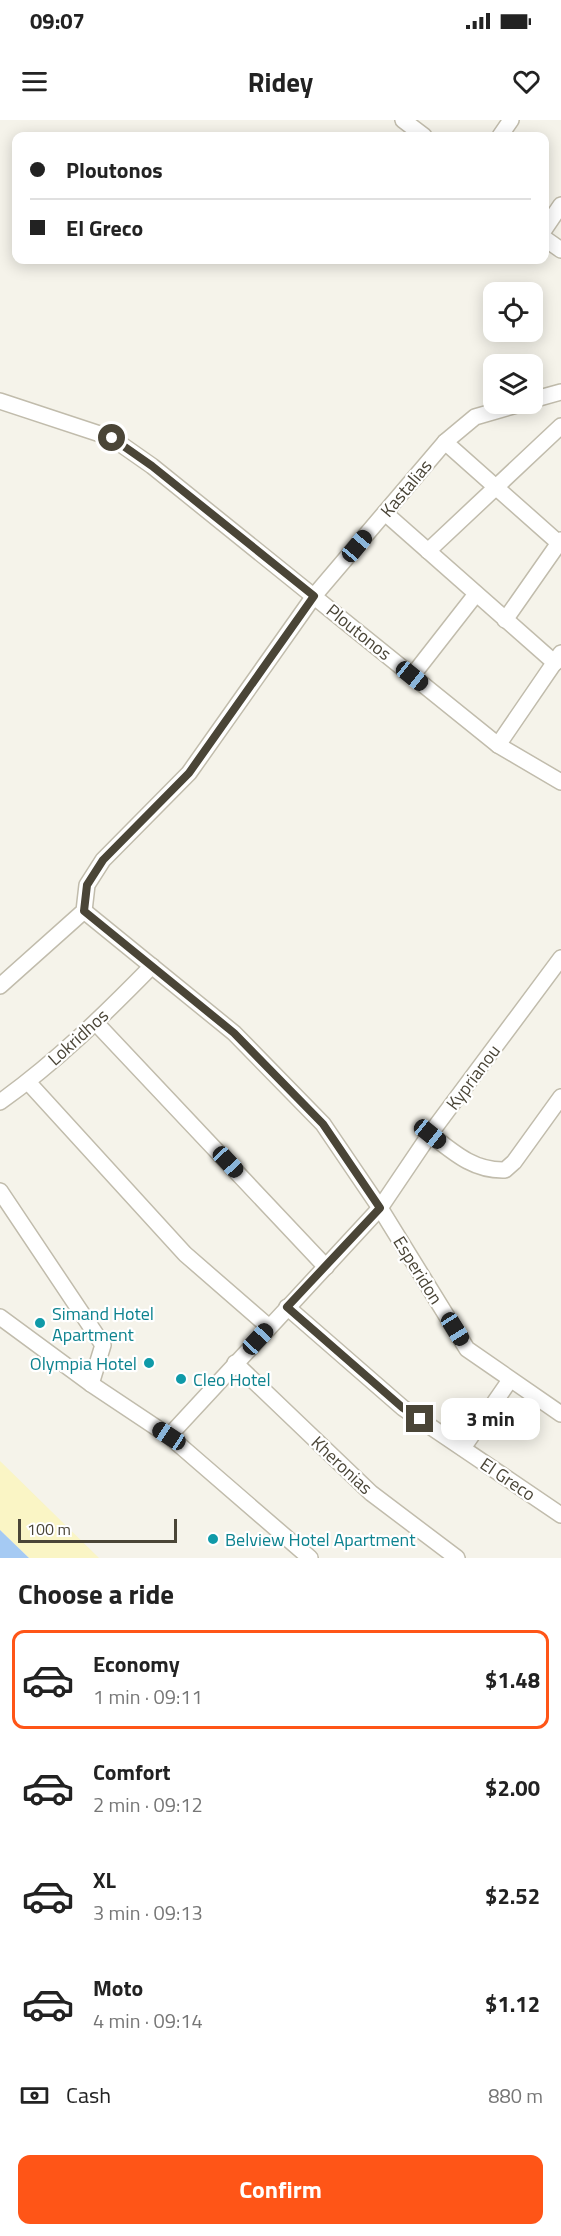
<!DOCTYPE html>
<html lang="en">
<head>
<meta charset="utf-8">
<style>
  body { margin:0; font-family:"Titillium Web",sans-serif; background:#f6f6f6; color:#222; height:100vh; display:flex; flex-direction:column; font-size:22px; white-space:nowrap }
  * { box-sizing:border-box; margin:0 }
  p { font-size:20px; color:#767676 }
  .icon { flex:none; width:33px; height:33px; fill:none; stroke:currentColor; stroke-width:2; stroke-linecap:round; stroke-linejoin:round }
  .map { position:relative; height:1438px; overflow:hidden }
  .panel { display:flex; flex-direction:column; background:#fff; flex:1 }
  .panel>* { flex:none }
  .banner { position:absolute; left:12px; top:12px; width:537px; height:132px; border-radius:12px; box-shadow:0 3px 15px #0003; display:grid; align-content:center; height:132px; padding:0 18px; background:#fff }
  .buttons { position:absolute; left:483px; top:162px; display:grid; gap:12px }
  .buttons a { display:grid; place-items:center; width:60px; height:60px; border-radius:12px; background:#fff; box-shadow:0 3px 15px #0003; font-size:30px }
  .scale { position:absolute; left:18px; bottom:15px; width:159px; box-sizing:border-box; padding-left:6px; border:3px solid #4a4537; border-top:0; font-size:16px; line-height:21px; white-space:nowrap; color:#4a4537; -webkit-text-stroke:4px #fff; paint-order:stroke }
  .end { position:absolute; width:27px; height:27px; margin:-14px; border:8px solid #4a4537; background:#fff; box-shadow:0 0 0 3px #fff }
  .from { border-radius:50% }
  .bubble { position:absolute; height:42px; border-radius:12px; background:#fff; box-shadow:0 3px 15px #0003; font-size:20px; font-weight:700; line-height:42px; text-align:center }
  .car { position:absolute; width:18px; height:36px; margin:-18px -9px; border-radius:8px; box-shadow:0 0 4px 2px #0007; background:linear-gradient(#222 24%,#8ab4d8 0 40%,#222 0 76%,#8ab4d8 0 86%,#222 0) }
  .banner b { display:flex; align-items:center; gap:21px; height:57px; font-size:22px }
  .banner b+b { border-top:2px solid #e0e0e0 }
  .banner i { width:15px; height:15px; background:#222 }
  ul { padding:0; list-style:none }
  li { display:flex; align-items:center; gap:18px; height:99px; margin:0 12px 9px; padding:0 6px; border:3px solid transparent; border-radius:12px }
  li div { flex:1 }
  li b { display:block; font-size:22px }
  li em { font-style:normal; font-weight:700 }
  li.on { border-color:#ff5517 }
  li>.icon { width:54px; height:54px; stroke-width:1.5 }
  h2 { padding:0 18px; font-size:27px; line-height:72px }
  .pay { display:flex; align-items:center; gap:15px; height:66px; padding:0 18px; font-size:22px }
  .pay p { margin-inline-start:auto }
  .action { display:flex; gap:12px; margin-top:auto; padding:12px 18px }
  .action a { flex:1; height:69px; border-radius:12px; background:#ff5517; color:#fff; font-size:24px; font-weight:700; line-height:69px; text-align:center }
  .status { display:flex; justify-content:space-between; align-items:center; height:42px; padding:0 30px; background:#fff; direction:ltr }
  .status svg { height:16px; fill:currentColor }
  header { display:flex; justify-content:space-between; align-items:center; height:78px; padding:0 18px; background:#fff; font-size:27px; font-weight:700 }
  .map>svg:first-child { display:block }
</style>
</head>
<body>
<div class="status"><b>09:07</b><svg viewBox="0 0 49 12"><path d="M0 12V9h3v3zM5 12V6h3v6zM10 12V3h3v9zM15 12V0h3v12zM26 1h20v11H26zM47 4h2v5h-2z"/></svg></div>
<header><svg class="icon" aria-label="menu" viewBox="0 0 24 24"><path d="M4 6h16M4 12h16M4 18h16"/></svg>Ridey<svg class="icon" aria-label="heart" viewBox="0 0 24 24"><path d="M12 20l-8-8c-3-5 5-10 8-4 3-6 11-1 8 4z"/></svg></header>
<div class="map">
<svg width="561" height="1438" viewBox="0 0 561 1438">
  <rect width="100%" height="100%" fill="#f5f3ea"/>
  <polygon fill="#faf5c5" points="0,1341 99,1438 29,1438 0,1410"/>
  <polygon fill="#a5caf3" points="0,1410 29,1438 0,1438"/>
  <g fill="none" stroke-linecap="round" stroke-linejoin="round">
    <g stroke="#c1bcac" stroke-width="18">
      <g id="minor">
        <polyline points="403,0 424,16"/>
        <polyline points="500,16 511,0"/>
        <polyline points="544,110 561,85"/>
        <polyline points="544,118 561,130"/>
        <polyline points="532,280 561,272"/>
        <polyline points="0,281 112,318 152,346 498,625 561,662"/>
        <polyline points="445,322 561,425"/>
        <polyline points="385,393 555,543"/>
        <polyline points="428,431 561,306"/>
        <polyline points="505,500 561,420"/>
        <polyline points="412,556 476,474"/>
        <polyline points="498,625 561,533"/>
        <polyline points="84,791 234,913 323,1004 380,1088 467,1229 561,1294"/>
        <polyline points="0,866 84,791 87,765 103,740 189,653 314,476 445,322 475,297 520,284"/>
        <polyline points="96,903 326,1147"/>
        <polyline points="28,962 185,1134 269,1207"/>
        <path d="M 0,982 C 56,942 104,895 152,846"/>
        <path d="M 430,1014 C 454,1033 474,1051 505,1050 L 514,1042 L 561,977"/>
        <polyline points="0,1071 103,1225 91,1264"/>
        <polyline points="287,1187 403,1288 561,1395"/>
        <polyline points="0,1197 91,1264 169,1316 310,1438"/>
        <polyline points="235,1243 371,1373 457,1438"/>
        <polyline points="169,1316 380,1088 430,1014 561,838"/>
        <polyline points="463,1328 510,1260"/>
      </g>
    </g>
    <use href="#minor" stroke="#fff" stroke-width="15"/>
  </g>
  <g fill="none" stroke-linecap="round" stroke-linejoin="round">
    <polyline stroke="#4a4537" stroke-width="8" points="112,318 152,346 314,476 189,653 103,740 87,765 84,791 234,913 323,1004 380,1088 287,1187 403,1288 420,1299"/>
  </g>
  <g fill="#0f9aa8" stroke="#fff" stroke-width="2">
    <circle cx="40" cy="1203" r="6"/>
    <circle cx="149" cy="1243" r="6"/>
    <circle cx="181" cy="1259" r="6"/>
    <circle cx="213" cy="1419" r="6"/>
  </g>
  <g text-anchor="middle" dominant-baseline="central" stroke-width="4.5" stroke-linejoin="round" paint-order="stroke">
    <g font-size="18" fill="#4a4537" stroke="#fff">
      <text transform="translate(406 368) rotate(-50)">Kastalias</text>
      <text transform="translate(359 512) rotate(39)">Ploutonos</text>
      <text transform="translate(78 917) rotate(-42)">Lokridhos</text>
      <text transform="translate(473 957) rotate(-53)">Kyprianou</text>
      <text transform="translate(418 1150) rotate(58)">Esperidon</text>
      <text transform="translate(342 1345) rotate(43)">Kheronias</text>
      <text transform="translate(508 1359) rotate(34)">El Greco</text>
    </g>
    <g font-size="18" fill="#0d838f" stroke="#fff" text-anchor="start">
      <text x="52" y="1193">Simand Hotel<tspan x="52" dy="21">Apartment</tspan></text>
      <text x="137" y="1243" text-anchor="end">Olympia Hotel</text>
      <text x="193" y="1259">Cleo Hotel</text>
      <text x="225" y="1419">Belview Hotel Apartment</text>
    </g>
  </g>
</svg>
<div class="buttons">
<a><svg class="icon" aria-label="locate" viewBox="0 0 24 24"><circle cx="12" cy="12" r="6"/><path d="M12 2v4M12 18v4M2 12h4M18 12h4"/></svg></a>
<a><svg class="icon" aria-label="layers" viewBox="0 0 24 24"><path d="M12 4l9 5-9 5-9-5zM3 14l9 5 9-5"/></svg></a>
</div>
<div class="scale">100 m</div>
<i class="end from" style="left:112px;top:318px"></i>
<i class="end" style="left:420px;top:1299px"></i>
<div class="bubble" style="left:441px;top:1278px;width:99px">3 min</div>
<i class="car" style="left:357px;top:426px;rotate:40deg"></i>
<i class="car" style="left:412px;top:556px;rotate:129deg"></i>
<i class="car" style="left:430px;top:1014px;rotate:129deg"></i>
<i class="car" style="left:228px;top:1042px;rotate:137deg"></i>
<i class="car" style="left:455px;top:1209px;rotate:148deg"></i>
<i class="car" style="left:258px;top:1219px;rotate:43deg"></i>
<i class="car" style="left:169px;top:1316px;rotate:303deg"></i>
<div class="banner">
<b><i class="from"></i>Ploutonos</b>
<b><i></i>El Greco</b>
</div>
</div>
<section class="panel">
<h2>Choose a ride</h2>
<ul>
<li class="on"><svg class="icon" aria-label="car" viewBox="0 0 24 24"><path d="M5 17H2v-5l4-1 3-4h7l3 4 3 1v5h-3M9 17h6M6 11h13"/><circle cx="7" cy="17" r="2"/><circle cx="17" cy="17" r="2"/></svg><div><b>Economy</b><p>1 min · 09:11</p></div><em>$1.48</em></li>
<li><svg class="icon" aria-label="car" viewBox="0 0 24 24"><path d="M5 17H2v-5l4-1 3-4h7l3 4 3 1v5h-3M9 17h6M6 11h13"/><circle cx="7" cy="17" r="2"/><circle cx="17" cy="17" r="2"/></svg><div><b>Comfort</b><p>2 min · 09:12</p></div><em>$2.00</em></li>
<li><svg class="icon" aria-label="car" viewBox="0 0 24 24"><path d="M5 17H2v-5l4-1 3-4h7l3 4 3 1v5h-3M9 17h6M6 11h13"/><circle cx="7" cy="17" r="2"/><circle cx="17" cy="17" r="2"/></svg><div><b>XL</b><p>3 min · 09:13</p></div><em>$2.52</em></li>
<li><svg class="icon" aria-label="car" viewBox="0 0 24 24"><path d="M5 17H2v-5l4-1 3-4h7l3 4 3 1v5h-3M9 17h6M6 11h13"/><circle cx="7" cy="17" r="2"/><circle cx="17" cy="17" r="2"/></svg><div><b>Moto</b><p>4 min · 09:14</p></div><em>$1.12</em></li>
</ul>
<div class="pay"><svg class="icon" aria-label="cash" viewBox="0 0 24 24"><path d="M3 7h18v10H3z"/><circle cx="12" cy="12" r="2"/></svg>Cash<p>880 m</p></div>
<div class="action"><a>Confirm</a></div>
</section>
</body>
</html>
